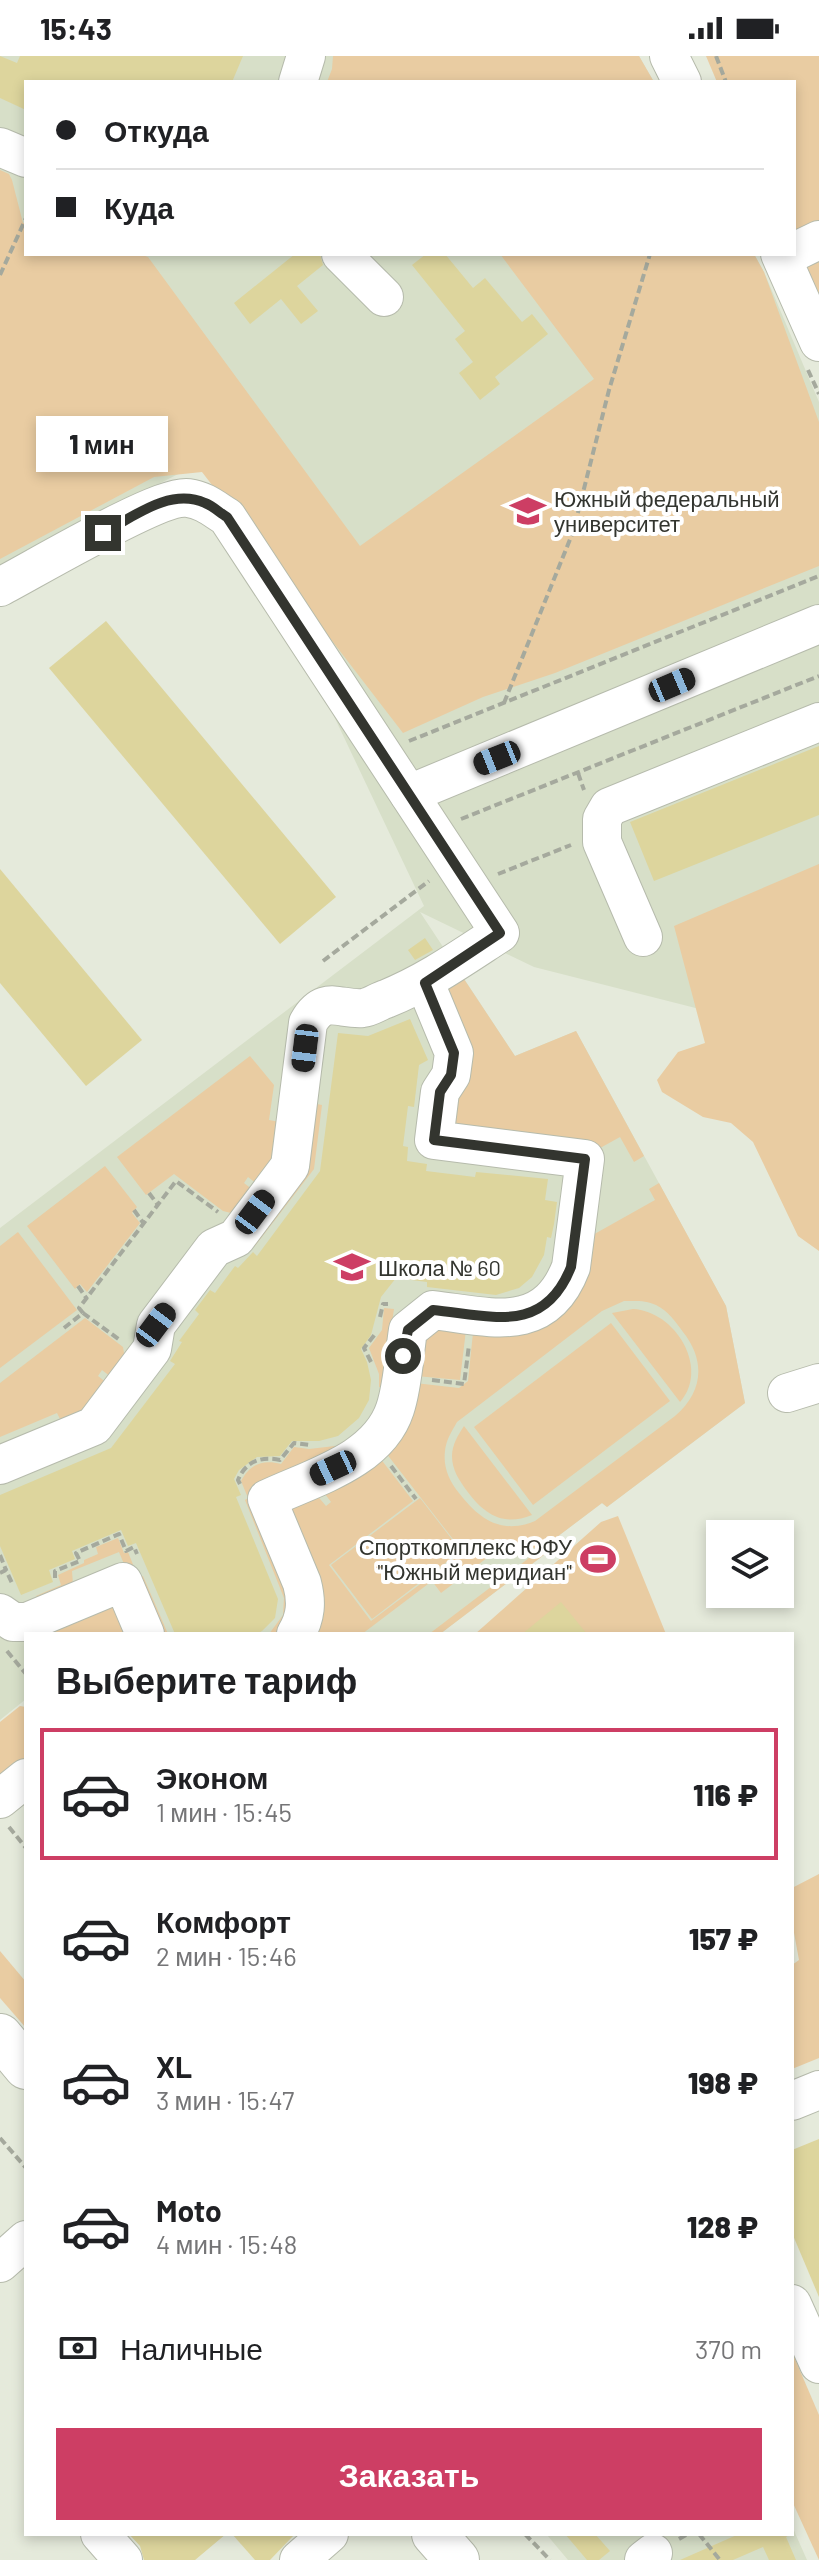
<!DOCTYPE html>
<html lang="ru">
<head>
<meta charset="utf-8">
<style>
  body { margin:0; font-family:Barlow,sans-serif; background:#f2f2f2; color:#202124; height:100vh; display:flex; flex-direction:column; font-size:30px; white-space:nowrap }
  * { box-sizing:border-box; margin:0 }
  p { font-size:26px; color:#757577 }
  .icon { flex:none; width:44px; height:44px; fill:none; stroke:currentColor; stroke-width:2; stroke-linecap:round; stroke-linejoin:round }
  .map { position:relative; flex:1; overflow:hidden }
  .side { position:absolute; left:24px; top:1576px; width:770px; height:904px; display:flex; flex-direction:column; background:#fff; border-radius:0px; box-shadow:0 4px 12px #0003 }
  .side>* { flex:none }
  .top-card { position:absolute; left:24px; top:24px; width:772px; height:176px; border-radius:0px; box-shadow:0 4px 12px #0003; display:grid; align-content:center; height:176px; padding:0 32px; background:#fff }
  .tools { position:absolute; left:706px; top:1464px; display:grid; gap:16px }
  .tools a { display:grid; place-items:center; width:88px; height:88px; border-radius:0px; background:#fff; box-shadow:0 4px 12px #0003; font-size:40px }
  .end { position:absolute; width:36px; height:36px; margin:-18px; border:10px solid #33352f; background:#fff; box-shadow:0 0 0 4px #fff }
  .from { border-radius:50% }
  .bubble { position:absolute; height:56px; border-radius:0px; background:#fff; box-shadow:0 4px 12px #0003; font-size:26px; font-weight:800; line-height:56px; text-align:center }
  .car { position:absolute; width:24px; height:48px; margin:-24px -12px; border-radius:10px; box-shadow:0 0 6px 2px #0007; background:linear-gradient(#222 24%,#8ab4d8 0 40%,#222 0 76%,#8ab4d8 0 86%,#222 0) }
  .top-card b { display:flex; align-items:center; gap:28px; height:76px; font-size:30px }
  .top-card b+b { border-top:2px solid #e0e0e0 }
  .top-card i { width:20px; height:20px; background:#202124 }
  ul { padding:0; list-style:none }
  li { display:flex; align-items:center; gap:24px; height:132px; margin:0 16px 12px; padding:0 16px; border:4px solid transparent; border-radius:0px }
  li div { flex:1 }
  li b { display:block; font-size:30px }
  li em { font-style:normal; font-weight:800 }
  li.on { border-color:#cd3e64 }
  li>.icon { width:72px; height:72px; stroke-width:1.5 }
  h2 { padding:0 32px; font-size:36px; line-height:96px }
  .pay { display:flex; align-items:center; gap:20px; height:88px; padding:0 32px; font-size:30px }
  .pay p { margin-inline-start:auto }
  .action { display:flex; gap:16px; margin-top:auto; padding:16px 32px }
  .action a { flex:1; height:92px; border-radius:0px; background:#cd3e64; color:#fff; font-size:32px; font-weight:800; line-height:92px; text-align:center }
  .status { display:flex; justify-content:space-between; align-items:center; height:56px; padding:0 40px; background:#fff; direction:ltr }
  .status svg { height:22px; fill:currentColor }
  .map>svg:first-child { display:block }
</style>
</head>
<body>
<div class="status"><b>15:43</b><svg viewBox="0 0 49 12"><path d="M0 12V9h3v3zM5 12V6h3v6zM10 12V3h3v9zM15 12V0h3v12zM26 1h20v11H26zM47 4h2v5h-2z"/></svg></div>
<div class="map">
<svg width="819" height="2504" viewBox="0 0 819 2504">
  <rect width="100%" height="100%" fill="#e5eadb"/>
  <g fill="#d7dfc8">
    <polygon points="0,0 639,0 654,26 26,26 26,198 754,198 764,216 819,346 819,945 731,961 534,911 420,856 515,1000 576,975 726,1250 745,1347 607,1451 602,1447 549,1487 553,1492 440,1578 26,1578 26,1643 0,1664 0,1172 424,850 211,401 0,510"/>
    <polygon points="792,2470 807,2504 568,2504 547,2479 792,2478"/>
  </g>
  <g fill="#e9cca2" fill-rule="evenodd">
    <polygon points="333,0 639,0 654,26 327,26 332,13"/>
    <polygon points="706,0 819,0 819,265 794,198 794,26 717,26"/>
    <polygon points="0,114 9,118 12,124 23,167 26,167 26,198 139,198 148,201 360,490 594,323 500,198 754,198 764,216 819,366 819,510 555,617 483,641 403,677 202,416 154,421 0,503"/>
    <polygon points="819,808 819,1195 798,1180 753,1086 731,1067 703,1061 662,1036 657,1024 678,996 705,987 674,870"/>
    <polygon points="458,914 515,1000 576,975 644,1100 634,1106 620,1081 593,1096 454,1068 440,929"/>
    <polygon points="250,1000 274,1029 269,1064 280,1066 275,1103 257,1128 248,1121 244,1127 253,1134 231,1157 223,1155 174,1118 146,1139 117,1101"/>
    <polygon points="306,1046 322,1049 314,1113 255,1190 245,1182"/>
    <polygon points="105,1110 137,1151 132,1157 140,1167 87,1236 80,1228 75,1233 27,1170"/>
    <path d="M 659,1127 L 726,1250 L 745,1347 L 607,1451 L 602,1447 L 549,1487 L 553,1492 L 440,1578 L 429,1578 L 546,1489 L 516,1496 L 496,1495 L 441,1537 L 432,1525 L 362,1578 L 314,1578 L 292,1453 L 315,1437 L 326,1450 L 331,1446 L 322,1434 L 380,1402 L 413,1445 L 329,1509 L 371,1565 L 463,1496 L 386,1397 L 415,1327 L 459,1332 L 468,1325 L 474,1267 L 500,1270 L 582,1185 L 655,1144 L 649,1133 ZM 624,1245 C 635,1245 646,1244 656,1249 C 668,1255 676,1266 683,1276 C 706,1305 703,1336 675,1360 L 535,1465 C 501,1479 479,1463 459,1437 C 449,1425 443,1411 445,1395 C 446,1384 452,1375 457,1366 L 602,1255 Z"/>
    <polygon points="18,1176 77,1254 0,1312 0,1190"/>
    <polygon points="384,1252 394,1253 388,1294 390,1334 379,1331 379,1318 369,1292 382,1274"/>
    <path d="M 633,1253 C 675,1255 710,1312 680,1346 L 612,1257 Z"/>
    <polygon points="85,1262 123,1291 125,1303 111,1321 102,1314 98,1320 107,1327 86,1355 62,1367 57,1357 0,1381 0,1327"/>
    <polygon points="611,1267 670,1345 533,1449 474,1371"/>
    <polygon points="436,1272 466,1274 460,1324 416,1320 421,1289"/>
    <path d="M 464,1370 L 532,1459 C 503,1471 484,1458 467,1435 C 459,1424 452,1414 452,1400 C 452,1389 458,1379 464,1370 Z"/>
    <path d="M 335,1390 L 340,1400 L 298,1409 L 253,1430 L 295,1531 L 287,1578 L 269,1578 L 283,1559 L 284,1542 L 245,1444 L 248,1442 L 241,1425 C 250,1408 263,1403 281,1408 L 294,1391 L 309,1393 Z"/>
    <polygon points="420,1442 461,1495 372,1563 331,1509"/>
    <polygon points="618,1460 666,1578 475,1578 601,1466"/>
    <polygon points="118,1482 124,1497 128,1496 138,1521 143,1520 168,1578 153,1578 119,1496 72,1515 73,1529 38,1544 36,1540 61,1529 58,1519 84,1507 84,1504 98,1498 96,1491"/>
    <polygon points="109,1550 115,1552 128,1578 39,1578"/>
    <polygon points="20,1650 26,1651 26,1707 0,1729 0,1666"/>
    <polygon points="819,1818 819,2002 792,2013 792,1909 799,1904 792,1866 792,1832"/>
    <polygon points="0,1895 26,1926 26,1972 0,1942"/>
    <polygon points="792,2296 819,2359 819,2504 792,2445"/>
  </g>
  <g fill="#ddd59d">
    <polygon points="0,0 17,7 20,0 243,0 232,26 26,26 26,54 0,42"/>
    <polygon points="295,198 320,198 323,209 297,230 318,255 301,268 281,243 250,268 234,247"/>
    <polygon points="426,198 445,198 473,232 485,222 522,266 532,258 548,278 495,321 500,328 480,344 459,317 473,306 455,283 465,275 412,209"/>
    <polygon points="106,565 336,841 280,888 49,612"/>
    <polygon points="819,690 819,759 654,825 630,766"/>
    <polygon points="0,813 142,984 86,1030 0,927"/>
    <polygon points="425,882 433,894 415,904 408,894"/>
    <polygon points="410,963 428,1004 419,1009 414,1051 408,1050 403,1090 408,1091 407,1105 427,1108 426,1115 475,1121 476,1116 548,1123 545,1144 557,1146 554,1168 551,1182 547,1181 544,1199 532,1221 519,1232 496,1239 427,1231 427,1226 396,1222 381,1241 371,1279 361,1293 367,1306 371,1324 369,1344 359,1362 338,1380 319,1385 292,1385 280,1400 257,1401 239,1414 234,1423 241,1439 236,1441 278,1543 275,1562 262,1575 256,1578 175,1578 136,1487 128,1490 121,1474 72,1495 75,1503 49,1514 53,1526 21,1539 0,1490 0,1439 111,1392 175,1308 170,1305 182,1286 179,1285 199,1258 195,1254 210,1234 215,1237 235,1210 238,1212 253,1196 257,1200 320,1115 338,977 368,980"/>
    <polygon points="561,1546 587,1578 522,1578"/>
    <polygon points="819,2083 819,2241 792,2177 792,2094"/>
    <polygon points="129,2478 226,2478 195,2504 144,2504 140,2490"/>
    <polygon points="232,2478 295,2478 270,2504 255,2504"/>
    <polygon points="565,2478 595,2478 610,2495 599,2504 587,2504"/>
    <polygon points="739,2478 791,2478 786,2481 796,2504 769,2504 763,2491 733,2504 680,2504"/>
  </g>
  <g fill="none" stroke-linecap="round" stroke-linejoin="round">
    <g stroke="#b6bbac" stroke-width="40">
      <g id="minor">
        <polyline points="669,0 682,26"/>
        <polyline points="298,26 306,0"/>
        <polyline points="0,91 26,102"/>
        <polyline points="794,196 819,184"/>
        <polyline points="341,198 384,241"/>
        <polyline points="780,198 819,286"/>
        <path d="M 0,531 C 33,514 160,438 188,442 C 204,444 214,453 227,461 L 500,877 C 463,901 428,926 386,943 C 379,945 371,951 363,952 C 339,954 324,938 308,967 L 290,1110 L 236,1182 L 214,1192 L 156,1269 L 152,1293 L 94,1370 L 0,1409"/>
        <polyline points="409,738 819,568"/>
        <polyline points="643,881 602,786 602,763 609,751 819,666"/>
        <polyline points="787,1337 819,1327"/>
        <polyline points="0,1557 13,1566 27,1566 123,1526 145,1578"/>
        <path d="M 296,1578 C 306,1561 307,1546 302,1527 L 267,1443 C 311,1422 378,1405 395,1353 C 403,1329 404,1300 408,1274 L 433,1254 C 491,1261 545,1279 571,1211 L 585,1103 L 434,1084 L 440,1036 L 451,1019 L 454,997 L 425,927"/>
        <polyline points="0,1743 26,1722"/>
        <polyline points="792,2045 819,2034"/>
        <polyline points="0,2207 26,2184"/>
        <polyline points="792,2248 819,2308"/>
        <polyline points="100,2478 123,2504"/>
        <polyline points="299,2504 329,2478"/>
        <polyline points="644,2504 653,2497"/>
      </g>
    </g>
    <g stroke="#b6bbac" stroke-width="46">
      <g id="major">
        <polyline points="0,1980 26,2011"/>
        <polyline points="434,2478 457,2504"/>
      </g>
    </g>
    <g stroke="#a5a99d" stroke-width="4" stroke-dasharray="8 4" stroke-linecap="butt">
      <polyline points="716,0 726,26"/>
      <polyline points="0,219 26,162"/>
      <polyline points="808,314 819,338"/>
      <polyline points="504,647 573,476 609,334 650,198"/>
      <polyline points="409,685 819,520"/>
      <polyline points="578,717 584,734"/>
      <polyline points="461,763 819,620"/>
      <polyline points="498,818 571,789"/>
      <polyline points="323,905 429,825"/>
      <polyline points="149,1137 158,1149"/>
      <polyline points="134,1154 144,1168"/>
      <polyline points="78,1230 87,1243"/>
      <polyline points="83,1257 79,1252 176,1125 218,1156"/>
      <polyline points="380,1261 383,1248 388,1248"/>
      <polyline points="64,1272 83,1257 121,1285"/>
      <polyline points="371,1306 364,1292 376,1277"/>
      <polyline points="432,1324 464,1328 469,1289"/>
      <polyline points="391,1410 416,1443"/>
      <path d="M 240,1428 L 238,1424 C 246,1405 261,1400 280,1404 L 294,1387 L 310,1389"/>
      <polyline points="0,1499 6,1514"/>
      <polyline points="0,1517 6,1514 12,1527"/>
      <polyline points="55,1522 55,1515 80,1505 76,1497 119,1478 126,1495 134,1491 137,1498"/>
      <polyline points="7,1595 26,1618"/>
      <polyline points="9,1771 26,1792"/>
      <polyline points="0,2082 26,2112"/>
      <polyline points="525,2478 550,2504"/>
      <polyline points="699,2478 720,2504"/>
      <polyline points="679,2483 688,2478"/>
    </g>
    <use href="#minor" stroke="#fff" stroke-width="38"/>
    <use href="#major" stroke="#fff" stroke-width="44"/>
  </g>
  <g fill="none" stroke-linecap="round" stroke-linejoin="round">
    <path stroke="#33352f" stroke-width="10" d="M 103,477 C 133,461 170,431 205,447 C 213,450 220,457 227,461 L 500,877 L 425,927 L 454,997 L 451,1019 L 440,1036 L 434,1084 L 585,1103 L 571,1211 C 544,1279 492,1260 433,1254 L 408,1274 L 403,1300"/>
  </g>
  <defs>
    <g id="university-bare" transform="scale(2.76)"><path d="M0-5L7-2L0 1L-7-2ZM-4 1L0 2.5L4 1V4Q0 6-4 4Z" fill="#cd3e64" stroke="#fff" stroke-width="2.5" paint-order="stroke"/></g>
    <g id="school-bare" transform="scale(2.76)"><path d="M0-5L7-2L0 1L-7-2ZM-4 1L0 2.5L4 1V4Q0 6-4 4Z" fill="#cd3e64" stroke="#fff" stroke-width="2.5" paint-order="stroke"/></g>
    <g id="stadium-bare" transform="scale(2.76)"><path d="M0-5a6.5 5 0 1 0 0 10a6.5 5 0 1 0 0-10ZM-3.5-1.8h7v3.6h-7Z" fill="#cd3e64" stroke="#fff" stroke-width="2.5" paint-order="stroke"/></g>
  </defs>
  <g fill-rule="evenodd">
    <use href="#university-bare" x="528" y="455"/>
    <use href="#school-bare" x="352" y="1211"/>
    <use href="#stadium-bare" x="598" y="1503"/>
  </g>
  <g text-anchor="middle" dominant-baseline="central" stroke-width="8" stroke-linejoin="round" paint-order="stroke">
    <g font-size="22" fill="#33352f" stroke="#fff" text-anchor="start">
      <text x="554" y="442">Южный федеральный<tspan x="554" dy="25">университет</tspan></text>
      <text x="378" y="1211">Школа № 60</text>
      <text x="572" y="1490" text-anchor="end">Спорткомплекс ЮФУ<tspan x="572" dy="25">"Южный меридиан"</tspan></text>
    </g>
  </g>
</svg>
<div class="tools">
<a><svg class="icon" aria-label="layers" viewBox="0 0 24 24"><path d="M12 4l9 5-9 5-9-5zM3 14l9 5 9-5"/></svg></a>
</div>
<i class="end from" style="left:403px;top:1300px"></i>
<i class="end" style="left:103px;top:477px"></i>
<div class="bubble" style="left:36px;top:360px;width:132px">1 мин</div>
<i class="car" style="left:672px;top:629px;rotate:67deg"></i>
<i class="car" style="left:497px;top:702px;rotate:248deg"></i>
<i class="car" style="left:305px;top:992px;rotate:187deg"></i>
<i class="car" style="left:255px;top:1156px;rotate:37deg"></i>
<i class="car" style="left:156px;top:1269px;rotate:37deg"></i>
<i class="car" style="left:333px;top:1412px;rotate:245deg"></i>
<div class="top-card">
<b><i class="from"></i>Откуда</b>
<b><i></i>Куда</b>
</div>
<section class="side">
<h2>Выберите тариф</h2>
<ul>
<li class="on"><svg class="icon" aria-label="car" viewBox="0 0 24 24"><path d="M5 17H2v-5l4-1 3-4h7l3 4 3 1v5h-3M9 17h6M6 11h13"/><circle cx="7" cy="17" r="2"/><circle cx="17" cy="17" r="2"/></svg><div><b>Эконом</b><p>1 мин · 15:45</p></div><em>116 ₽</em></li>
<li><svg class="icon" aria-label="car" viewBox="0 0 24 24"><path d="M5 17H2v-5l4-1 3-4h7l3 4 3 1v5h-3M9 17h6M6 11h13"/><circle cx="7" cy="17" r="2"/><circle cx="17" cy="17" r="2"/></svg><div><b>Комфорт</b><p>2 мин · 15:46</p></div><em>157 ₽</em></li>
<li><svg class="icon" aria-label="car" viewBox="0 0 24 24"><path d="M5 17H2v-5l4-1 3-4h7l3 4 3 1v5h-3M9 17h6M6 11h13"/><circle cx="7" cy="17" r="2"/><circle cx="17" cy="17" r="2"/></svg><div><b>XL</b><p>3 мин · 15:47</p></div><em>198 ₽</em></li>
<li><svg class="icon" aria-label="car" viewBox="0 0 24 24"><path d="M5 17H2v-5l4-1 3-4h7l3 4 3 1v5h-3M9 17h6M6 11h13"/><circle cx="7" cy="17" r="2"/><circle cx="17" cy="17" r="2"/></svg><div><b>Moto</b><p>4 мин · 15:48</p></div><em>128 ₽</em></li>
</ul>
<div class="pay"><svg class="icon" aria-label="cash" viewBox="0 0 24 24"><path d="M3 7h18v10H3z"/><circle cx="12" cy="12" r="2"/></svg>Наличные<p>370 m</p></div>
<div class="action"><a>Заказать</a></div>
</section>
</div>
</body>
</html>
